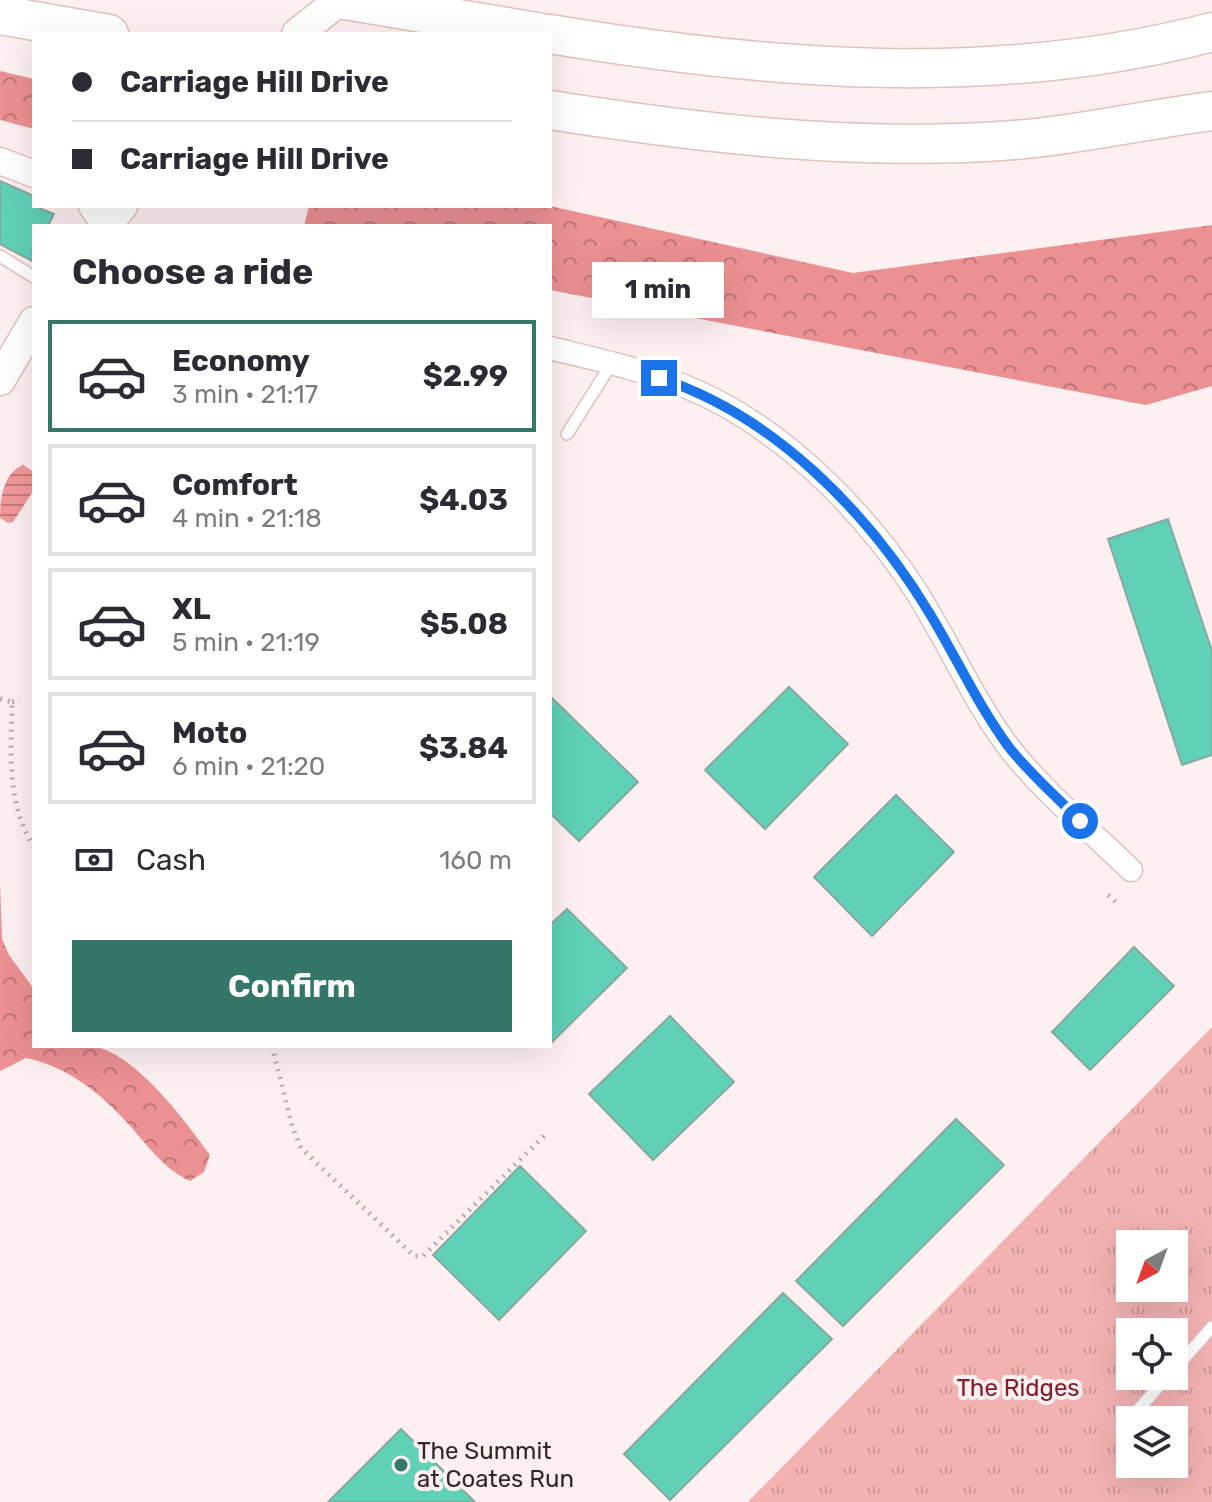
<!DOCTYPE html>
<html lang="en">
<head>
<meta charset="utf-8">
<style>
  body { margin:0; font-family:Rubik,sans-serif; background:#f7f7f7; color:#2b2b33; height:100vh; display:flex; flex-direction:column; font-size:30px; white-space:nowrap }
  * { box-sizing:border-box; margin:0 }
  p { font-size:26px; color:#7c7c81 }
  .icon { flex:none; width:44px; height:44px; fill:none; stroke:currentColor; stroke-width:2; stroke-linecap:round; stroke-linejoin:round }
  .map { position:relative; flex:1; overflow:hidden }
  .side { position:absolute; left:32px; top:224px; width:520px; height:824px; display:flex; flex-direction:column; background:#fff; border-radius:0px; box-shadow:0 8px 32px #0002 }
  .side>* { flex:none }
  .banner { position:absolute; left:32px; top:32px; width:520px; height:176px; border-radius:0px; box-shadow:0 8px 32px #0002; display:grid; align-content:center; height:176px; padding:0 40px; background:#fff }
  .needle { width:52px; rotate:221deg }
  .controls { position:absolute; left:1116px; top:1230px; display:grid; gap:16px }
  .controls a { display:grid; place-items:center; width:72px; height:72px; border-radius:0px; background:#fff; box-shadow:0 8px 32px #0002; font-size:40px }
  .end { position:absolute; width:36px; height:36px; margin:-18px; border:10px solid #1a73e8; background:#fff; box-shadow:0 0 0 4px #fff }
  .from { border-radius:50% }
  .bubble { position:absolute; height:56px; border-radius:0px; background:#fff; box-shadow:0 8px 32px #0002; font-size:26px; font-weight:700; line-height:56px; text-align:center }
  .banner b { display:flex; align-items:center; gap:28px; height:76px; font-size:30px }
  .banner b+b { border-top:2px solid #e1e1e2 }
  .banner i { width:20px; height:20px; background:#2b2b33 }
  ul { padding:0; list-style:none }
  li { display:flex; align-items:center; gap:24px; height:112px; margin:0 16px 12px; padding:0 24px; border:4px solid #e1e1e2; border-radius:0px }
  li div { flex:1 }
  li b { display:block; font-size:30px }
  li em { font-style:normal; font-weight:700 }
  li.on { border-color:#347667 }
  li>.icon { width:72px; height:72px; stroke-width:1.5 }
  h2 { padding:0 40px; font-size:36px; line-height:96px }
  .pay { display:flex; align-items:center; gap:20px; height:88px; padding:0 40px; font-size:30px }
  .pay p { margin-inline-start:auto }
  .primary-button { display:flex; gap:16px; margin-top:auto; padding:16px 40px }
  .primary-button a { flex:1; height:92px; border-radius:0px; background:#347667; color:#fff; font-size:32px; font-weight:700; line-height:92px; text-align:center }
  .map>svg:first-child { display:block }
</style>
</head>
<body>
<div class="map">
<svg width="1212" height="1502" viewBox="0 0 1212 1502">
  <defs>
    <pattern id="forest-crowns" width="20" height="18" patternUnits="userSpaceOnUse" patternTransform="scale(2)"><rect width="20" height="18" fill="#ec9193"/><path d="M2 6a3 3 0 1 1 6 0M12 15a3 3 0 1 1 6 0" fill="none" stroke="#c07678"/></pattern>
    <pattern id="park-tufts" width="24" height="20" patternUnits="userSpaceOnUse" patternTransform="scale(2)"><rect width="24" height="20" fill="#f3b2b2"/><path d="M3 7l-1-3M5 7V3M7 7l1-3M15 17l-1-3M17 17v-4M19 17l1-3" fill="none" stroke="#d19999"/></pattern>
    <pattern id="water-rules" width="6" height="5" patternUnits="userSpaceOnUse" patternTransform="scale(2)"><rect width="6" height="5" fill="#f39799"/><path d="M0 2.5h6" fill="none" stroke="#c57b7d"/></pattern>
  </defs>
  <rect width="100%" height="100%" fill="#fef0f0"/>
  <g fill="url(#forest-crowns)">
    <polygon points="0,71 34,79 34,129 0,120"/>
    <polygon points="309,206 550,206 853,273 1212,225 1212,386 1146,405 550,290 550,226 304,226"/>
    <path d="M 0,882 L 2,939 L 9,955 L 34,989 L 34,1046 C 53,1046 73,1044 91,1046 C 134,1051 186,1122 210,1155 L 204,1172 L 190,1181 C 164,1169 149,1147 130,1126 C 103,1095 67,1066 26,1058 L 0,1071 Z"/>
  </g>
  <path fill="url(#park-tufts)" fill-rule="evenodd" d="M 1212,1027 L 1212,1502 L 748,1502 ZM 1130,1244 L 1174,1244 L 1174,1288 L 1130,1288 ZM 1130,1332 L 1174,1332 L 1174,1376 L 1130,1376 ZM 1130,1420 L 1174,1420 L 1174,1464 L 1130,1464 Z"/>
  <path fill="url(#water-rules)" d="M 23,465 L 34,472 L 34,490 L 13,522 L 8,523 L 0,518 C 0,499 3,473 23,465 Z"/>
  <g fill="#60d1b7" stroke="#88a89f" stroke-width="2">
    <polygon points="0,181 34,196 34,206 54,214 48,226 34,226 32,261 0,244"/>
    <polygon points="1168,519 1212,651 1212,755 1182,765 1108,539"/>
    <polygon points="789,687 848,744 765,829 705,770"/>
    <polygon points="551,697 638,782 579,841 550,813"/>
    <polygon points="896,795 954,852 872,936 814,877"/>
    <polygon points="567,909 627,968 550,1044 550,925"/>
    <polygon points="1134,947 1174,986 1090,1070 1052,1032"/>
    <polygon points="670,1016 734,1082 653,1160 589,1094"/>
    <polygon points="956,1119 1004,1165 843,1326 796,1281"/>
    <polygon points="520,1166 586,1231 499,1320 433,1255"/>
    <polygon points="783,1293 832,1339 670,1500 624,1454"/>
    <polygon points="401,1429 475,1502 328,1502"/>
  </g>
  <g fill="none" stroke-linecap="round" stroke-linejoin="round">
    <g stroke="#e1c0c0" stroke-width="14">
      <g id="service">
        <polyline points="0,256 34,277"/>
        <polyline points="567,434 612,363"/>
        <polyline points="1174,1370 1212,1327"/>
        <polyline points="1121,1429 1168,1376"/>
      </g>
    </g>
    <g stroke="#e1c0c0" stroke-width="25">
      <path id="minor" d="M 550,348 C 595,359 641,369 684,386 C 777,423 860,506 914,588 C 947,639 971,696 1007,745 C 1042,791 1090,830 1131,870"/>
    </g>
    <g stroke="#e1c0c0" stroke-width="29">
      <g id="tertiary">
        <polyline points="0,161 34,174"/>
        <polyline points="92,206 105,226"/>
      </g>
    </g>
    <g stroke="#e1c0c0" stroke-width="33">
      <g id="secondary">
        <polyline points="297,34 340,0"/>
        <polyline points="105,226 122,206"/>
        <polyline points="0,380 34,322"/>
      </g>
    </g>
    <g stroke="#e1c0c0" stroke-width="41">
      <g id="motorway">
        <polyline points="345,0 548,34"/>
        <polyline points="0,15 109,34"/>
        <path d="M 550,34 C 768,70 995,89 1212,32"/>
        <path d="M 550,110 C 704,134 859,152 1014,140 C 1081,135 1146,119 1212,111"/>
      </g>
    </g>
    <g stroke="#bbadad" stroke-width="5" stroke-dasharray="2 6" stroke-linecap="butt">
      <path d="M 0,699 L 12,702 C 11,753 6,803 34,847"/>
      <polyline points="12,702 20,700"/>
      <polyline points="1108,895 1116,902"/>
      <polyline points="272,1046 292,1126 301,1148 414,1256 423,1256 545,1135"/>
    </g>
    <use href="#service" stroke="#fff" stroke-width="11"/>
    <use href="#minor" stroke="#fff" stroke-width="22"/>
    <use href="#tertiary" stroke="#fff" stroke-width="26"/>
    <use href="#secondary" stroke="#fff" stroke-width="30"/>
    <use href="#motorway" stroke="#fff" stroke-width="38"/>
  </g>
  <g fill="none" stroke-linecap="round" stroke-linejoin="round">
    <path stroke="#1a73e8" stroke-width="10" d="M 659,378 C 774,415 869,513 930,614 C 956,657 978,705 1008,746 C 1029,773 1056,796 1080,821"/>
  </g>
  <circle fill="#347667" stroke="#fef0f0" stroke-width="3" cx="401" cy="1465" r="8"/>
  <g text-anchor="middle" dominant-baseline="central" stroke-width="8" stroke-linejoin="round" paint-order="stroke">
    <g font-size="24" fill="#851b2a" stroke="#fef0f0">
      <text x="1018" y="1388">The Ridges</text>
    </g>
    <g font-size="24" fill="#322626" stroke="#fef0f0" text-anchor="start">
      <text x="417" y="1451">The Summit<tspan x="417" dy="28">at Coates Run</tspan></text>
    </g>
  </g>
</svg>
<div class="controls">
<a><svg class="needle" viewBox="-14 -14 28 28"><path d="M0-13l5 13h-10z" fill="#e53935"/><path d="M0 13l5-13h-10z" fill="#7c7c81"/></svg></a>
<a><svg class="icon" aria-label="locate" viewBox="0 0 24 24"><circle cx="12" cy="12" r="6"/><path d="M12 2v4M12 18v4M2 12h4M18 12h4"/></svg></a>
<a><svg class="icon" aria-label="layers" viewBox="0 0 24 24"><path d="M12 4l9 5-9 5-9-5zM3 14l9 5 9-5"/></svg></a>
</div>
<i class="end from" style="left:1080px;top:821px"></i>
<i class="end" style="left:659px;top:378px"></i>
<div class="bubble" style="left:592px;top:262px;width:132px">1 min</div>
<div class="banner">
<b><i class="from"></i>Carriage Hill Drive</b>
<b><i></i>Carriage Hill Drive</b>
</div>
<section class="side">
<h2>Choose a ride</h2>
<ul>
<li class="on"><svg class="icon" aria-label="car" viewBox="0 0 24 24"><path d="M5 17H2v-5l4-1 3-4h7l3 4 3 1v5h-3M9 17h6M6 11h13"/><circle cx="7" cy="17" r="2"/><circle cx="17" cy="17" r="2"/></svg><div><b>Economy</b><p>3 min · 21:17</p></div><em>$2.99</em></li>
<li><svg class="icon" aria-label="car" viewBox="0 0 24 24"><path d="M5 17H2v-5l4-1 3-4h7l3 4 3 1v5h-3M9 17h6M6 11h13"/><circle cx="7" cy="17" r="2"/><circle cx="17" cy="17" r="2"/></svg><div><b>Comfort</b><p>4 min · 21:18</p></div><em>$4.03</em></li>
<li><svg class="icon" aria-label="car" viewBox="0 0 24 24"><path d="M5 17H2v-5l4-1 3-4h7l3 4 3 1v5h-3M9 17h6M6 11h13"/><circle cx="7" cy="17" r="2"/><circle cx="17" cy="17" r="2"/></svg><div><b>XL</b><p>5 min · 21:19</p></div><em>$5.08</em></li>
<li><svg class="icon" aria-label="car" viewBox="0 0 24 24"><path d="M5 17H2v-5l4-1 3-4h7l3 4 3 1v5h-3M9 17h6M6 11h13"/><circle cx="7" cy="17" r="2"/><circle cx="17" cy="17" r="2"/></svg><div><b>Moto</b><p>6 min · 21:20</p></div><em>$3.84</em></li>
</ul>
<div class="pay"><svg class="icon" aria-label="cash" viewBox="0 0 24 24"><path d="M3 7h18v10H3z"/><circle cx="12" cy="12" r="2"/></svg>Cash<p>160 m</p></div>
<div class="primary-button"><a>Confirm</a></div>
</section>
</div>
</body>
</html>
